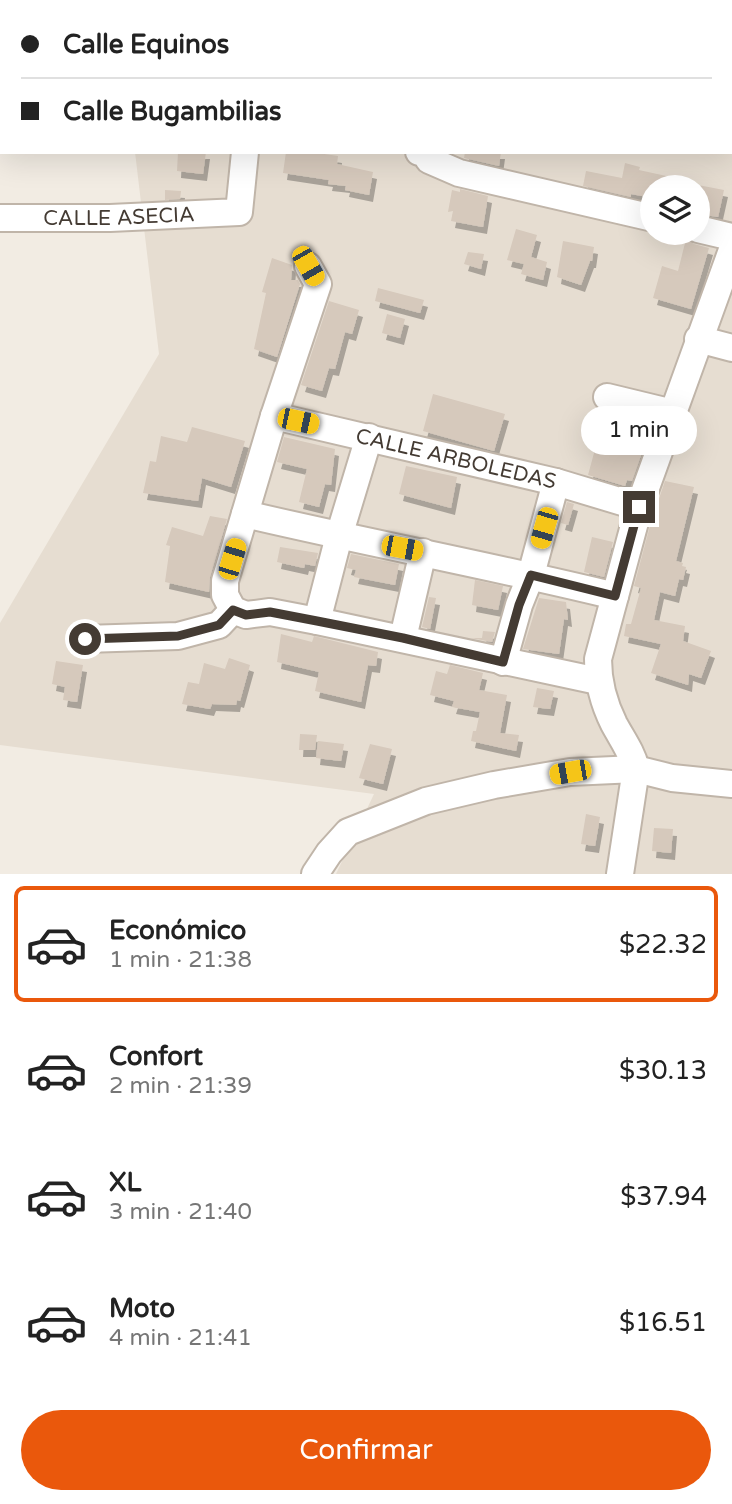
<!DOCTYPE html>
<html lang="es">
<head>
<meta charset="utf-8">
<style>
  body { margin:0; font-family:"Varela Round",sans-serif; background:#f6f6f6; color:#222; height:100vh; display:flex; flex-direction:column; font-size:26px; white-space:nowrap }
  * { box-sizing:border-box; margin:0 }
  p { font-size:23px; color:#767676 }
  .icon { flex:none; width:38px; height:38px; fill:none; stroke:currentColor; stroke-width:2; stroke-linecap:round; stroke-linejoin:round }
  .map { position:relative; height:874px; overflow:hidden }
  .side { display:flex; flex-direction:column; background:#fff; flex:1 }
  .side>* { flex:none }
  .top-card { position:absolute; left:0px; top:0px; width:733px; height:154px; box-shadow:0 7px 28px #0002; display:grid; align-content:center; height:154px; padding:0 21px; background:#fff }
  .controls { position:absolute; left:640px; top:175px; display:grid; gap:14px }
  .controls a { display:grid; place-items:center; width:70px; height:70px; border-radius:50%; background:#fff; box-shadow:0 7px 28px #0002; font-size:35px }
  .end { position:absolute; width:32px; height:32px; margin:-16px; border:9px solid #443b33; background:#fff; box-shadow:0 0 0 4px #fff }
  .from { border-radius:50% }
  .bubble { position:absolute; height:49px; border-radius:24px; background:#fff; box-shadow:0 7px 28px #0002; font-size:23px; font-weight:600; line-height:49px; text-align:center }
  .car { position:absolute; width:21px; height:42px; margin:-21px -10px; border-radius:9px; box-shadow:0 0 5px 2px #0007; background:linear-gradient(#f5c518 24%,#345 0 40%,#f5c518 0 76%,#345 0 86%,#f5c518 0) }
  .top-card b { display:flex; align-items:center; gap:24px; height:66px; font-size:26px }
  .top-card b+b { border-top:2px solid #e0e0e0 }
  .top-card i { width:18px; height:18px; background:#222 }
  ul { padding:12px 0 0; list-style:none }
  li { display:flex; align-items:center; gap:21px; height:116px; margin:0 14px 10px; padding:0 7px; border:4px solid transparent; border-radius:10px }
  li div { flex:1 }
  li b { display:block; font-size:26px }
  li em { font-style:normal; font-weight:600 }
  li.selected { border-color:#ea580c }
  li>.icon { width:63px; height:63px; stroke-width:1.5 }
  .primary-button { display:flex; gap:14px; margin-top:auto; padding:14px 21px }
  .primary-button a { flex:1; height:80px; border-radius:42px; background:#ea580c; color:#fff; font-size:28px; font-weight:600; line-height:80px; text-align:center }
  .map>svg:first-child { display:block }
</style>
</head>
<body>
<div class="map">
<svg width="732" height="874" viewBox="0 0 732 874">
  <defs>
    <filter id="shadow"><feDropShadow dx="4" dy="7" stdDeviation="0" flood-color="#0004"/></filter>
  </defs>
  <rect width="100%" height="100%" fill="#f2ece3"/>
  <g fill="#e6ddd1" fill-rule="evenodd">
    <polygon points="117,0 320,0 330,2 117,2"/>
    <path d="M 732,76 L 732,874 L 336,874 L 374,794 L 0,745 L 0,623 L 159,354 L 135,152 L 732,152 ZM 653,187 L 698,187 L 698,233 L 653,233 Z"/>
  </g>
  <g fill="#d6c9bc" filter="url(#shadow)">
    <polygon points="178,152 206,152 203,174 177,171"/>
    <polygon points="286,152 311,152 338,156 337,164 373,172 369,195 345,190 346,186 328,184 329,180 283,173"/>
    <polygon points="465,152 501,152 499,166 464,158"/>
    <polygon points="625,163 640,167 639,170 689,181 688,187 653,187 653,198 631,194 631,197 583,186 586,171 622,178"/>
    <polygon points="698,185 724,190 718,217 698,214"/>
    <polygon points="460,189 488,196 483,227 451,221 453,211 448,212 452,190 460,192"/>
    <polygon points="165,190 181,191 180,199 165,200"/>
    <polygon points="516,229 537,235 531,257 547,262 543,280 521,274 524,264 507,260"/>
    <polygon points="686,239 694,244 709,248 691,309 653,298 662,266 678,271"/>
    <polygon points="563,241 594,247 592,261 590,261 581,285 557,277"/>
    <polygon points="468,252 484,254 481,269 464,264"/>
    <polygon points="272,258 292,265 291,280 298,280 300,284 277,357 254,349 266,293 262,292"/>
    <polygon points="378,288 424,300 420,313 375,301"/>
    <polygon points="329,301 359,310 352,334 345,332 335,369 329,368 322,391 301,385"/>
    <polygon points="387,314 405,319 400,338 382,333"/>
    <polygon points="433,394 505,414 494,451 423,431"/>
    <polygon points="639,421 652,424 632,481 627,480 625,486 588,475 597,442 630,450"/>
    <polygon points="192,427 245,441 231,487 202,478 198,501 143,493 150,461 156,462 161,436 187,442"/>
    <polygon points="284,437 335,449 331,485 325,484 319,507 299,502 307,469 277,462"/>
    <polygon points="406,466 457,477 451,508 399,494"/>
    <polygon points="665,481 694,487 676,561 683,563 682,566 686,567 683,580 679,579 675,596 660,592 654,620 685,626 683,641 711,651 701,678 689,674 688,685 651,673 661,644 624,636 626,624 631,624 641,588 634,586 651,522"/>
    <polygon points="567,502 574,504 568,525 561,523"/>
    <polygon points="210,516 227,519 210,577 209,592 165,582 170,546 166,545 172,527 203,536"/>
    <polygon points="592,537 613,542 604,577 584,572"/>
    <polygon points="280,547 318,553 315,566 305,564 304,568 277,562"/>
    <polygon points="351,554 399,564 395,585 354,577 356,570 347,568"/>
    <polygon points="475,580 503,586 498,610 472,605"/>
    <polygon points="429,597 436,598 430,629 422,627"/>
    <polygon points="539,598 566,602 568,620 564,619 559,654 523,649"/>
    <polygon points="483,631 495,632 492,642 471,638 482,638"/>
    <polygon points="281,634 312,642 314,636 378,652 376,666 368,665 361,702 315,691 319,672 277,662"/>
    <polygon points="229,658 250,665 240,701 237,700 236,705 212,704 210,709 182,704 188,682 199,684 204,663 225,669"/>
    <polygon points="56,661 83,665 77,702 63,700 65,687 52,684"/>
    <polygon points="450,665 483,673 479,690 507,695 500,733 519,735 516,751 471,741 473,731 476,731 480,712 452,707 454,701 430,695 436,671 447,674"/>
    <polygon points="537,688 554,691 550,709 533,707"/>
    <polygon points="300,734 317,735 315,750 299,750"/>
    <polygon points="318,741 344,744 341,761 316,758"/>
    <polygon points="370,744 392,749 383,784 359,778"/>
    <polygon points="586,814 600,817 595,846 581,844"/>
    <polygon points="654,828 673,829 671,853 652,851"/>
  </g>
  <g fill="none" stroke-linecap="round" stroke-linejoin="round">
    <g stroke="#c0b5a9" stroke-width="30">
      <g id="minor">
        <polyline points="290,0 291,2"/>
        <polyline points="389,0 389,2"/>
        <polyline points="616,0 627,2"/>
        <polyline points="207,2 211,0"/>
        <polyline points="419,152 425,153 429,160 459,173 653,218"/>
        <path id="s1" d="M 0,218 L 110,218 L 239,212 L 245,152"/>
        <polyline points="698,229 732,237"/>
        <polyline points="698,339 732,348"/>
        <polyline points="607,397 673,413"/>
        <path id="s2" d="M 274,416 L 556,482 L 639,507"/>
        <path d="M 245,514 C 368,543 493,566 615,596"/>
        <polyline points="233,610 246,615 270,612 317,621 598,681"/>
        <polyline points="233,610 225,595 225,581 274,416 318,284 308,266"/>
        <polyline points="317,621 339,536 369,437"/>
        <polyline points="403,638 423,552"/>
        <polyline points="85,639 178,636 219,625 233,610"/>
        <polyline points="503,662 519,605 531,575 556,482"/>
        <polyline points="315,874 329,853 348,832 426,801 494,785 570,772 636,769 672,778 732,784"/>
        <path d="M 620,874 L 636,769 C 632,752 622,739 614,724 C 603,702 598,682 598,659 L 639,507 L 732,250"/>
      </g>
    </g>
    <use href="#minor" stroke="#fff" stroke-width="26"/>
  </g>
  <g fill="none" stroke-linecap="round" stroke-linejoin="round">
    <polyline stroke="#443b33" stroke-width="9" points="85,639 178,636 219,625 233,610 246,615 270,612 317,621 403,638 503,662 519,605 531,575 615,596 639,507"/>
  </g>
  <g text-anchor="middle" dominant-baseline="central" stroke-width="7" stroke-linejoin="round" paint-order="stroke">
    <g font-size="21" fill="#443b33" stroke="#fff">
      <text stroke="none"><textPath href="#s1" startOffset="119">CALLE ASECIA</textPath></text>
      <text stroke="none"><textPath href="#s2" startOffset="187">CALLE ARBOLEDAS</textPath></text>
    </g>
  </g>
</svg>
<div class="controls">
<a><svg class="icon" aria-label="layers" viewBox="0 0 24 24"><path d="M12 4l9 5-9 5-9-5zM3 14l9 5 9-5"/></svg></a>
</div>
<i class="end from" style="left:85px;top:639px"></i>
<i class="end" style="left:639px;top:507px"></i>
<div class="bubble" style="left:581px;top:406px;width:116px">1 min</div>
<i class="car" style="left:308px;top:266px;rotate:150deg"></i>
<i class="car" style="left:298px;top:421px;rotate:102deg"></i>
<i class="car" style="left:544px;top:528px;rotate:196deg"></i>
<i class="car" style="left:402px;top:548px;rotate:101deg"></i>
<i class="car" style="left:232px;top:559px;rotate:17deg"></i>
<i class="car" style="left:570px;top:772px;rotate:260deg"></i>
<div class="top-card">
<b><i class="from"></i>Calle Equinos</b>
<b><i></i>Calle Bugambilias</b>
</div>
</div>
<section class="side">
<ul>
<li class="selected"><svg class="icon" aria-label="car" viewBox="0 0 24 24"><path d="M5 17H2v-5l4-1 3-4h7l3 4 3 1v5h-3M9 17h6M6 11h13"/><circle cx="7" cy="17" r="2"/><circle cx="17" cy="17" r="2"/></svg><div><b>Económico</b><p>1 min · 21:38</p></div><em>$22.32</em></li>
<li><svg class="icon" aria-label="car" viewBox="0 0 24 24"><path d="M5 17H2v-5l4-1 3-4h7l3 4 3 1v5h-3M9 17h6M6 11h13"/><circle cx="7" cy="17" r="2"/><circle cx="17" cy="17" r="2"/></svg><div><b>Confort</b><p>2 min · 21:39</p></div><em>$30.13</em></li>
<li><svg class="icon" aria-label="car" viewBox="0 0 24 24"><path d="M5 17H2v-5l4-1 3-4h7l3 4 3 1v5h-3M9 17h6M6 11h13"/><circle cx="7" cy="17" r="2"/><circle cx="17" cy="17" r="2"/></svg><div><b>XL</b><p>3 min · 21:40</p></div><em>$37.94</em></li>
<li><svg class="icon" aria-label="car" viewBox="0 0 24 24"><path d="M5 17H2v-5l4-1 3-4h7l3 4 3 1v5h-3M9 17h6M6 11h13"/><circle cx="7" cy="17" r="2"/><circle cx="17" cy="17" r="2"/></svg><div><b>Moto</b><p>4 min · 21:41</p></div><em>$16.51</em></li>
</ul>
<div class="primary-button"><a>Confirmar</a></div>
</section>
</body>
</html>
